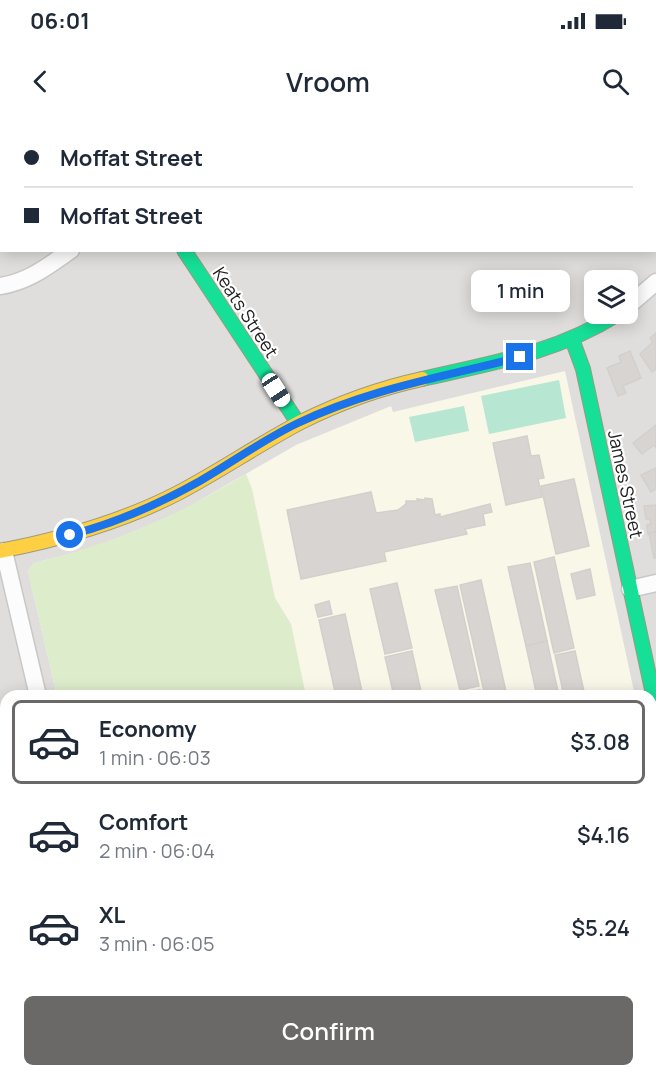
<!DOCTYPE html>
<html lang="en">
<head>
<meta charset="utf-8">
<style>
  body { margin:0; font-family:Manrope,sans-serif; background:#f6f6f7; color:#1f2937; height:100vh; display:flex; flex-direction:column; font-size:22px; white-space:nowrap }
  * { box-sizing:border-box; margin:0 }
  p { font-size:20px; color:#747a83 }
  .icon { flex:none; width:33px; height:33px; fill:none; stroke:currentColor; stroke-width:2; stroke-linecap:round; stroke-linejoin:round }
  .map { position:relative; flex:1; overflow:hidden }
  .sheet { position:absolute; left:0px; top:570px; width:657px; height:387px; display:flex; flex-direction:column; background:#fff; border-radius:18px 18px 0 0; box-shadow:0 3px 15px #0003 }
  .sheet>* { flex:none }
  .guide { position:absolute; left:0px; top:0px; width:657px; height:132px; box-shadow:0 3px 15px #0003; display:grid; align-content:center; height:132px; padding:0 24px; background:#fff }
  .tools { position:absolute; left:584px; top:150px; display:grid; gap:12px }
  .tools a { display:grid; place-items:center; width:54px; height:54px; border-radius:9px; background:#fff; box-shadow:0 3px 15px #0003; font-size:30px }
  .end { position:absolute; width:27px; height:27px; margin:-14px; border:8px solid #1a73e8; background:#fff; box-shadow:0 0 0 3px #fff }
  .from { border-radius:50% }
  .bubble { position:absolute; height:42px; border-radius:9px; background:#fff; box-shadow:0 3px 15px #0003; font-size:20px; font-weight:600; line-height:42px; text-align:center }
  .car { position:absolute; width:18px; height:36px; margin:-18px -9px; border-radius:8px; box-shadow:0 0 4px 2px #0007; background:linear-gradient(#fff 24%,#345 0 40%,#fff 0 76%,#345 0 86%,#fff 0) }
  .guide b { display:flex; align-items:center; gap:21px; height:57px; font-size:22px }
  .guide b+b { border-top:2px solid #e0e1e3 }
  .guide i { width:15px; height:15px; background:#1f2937 }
  ul { padding:10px 0 0; list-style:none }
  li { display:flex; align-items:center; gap:18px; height:84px; margin:0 12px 9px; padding:0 12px; border:3px solid transparent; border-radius:9px }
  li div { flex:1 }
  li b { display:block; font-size:22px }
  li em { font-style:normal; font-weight:600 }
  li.on { border-color:#6a6968 }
  li>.icon { width:54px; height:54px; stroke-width:1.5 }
  .primary-button { display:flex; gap:12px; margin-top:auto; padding:12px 24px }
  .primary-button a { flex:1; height:69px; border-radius:9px; background:#6a6968; color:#fff; font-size:24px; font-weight:600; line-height:69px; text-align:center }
  .status { display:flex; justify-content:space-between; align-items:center; height:42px; padding:0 30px; background:#fff; direction:ltr }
  .status svg { height:16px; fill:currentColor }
  header { display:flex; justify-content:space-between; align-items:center; height:78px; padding:0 24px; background:#fff; font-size:27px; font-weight:600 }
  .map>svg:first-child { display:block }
</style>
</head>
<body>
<div class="status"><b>06:01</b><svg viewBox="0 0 49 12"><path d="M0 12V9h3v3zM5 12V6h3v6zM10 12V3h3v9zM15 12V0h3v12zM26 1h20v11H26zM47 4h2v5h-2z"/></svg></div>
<header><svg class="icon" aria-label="back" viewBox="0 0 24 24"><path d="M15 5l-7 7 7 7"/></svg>Vroom<svg class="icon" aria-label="search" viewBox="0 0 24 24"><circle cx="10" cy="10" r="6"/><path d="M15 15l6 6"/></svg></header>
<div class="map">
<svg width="656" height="957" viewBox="0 0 656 957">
  <rect width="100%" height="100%" fill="#f0eeeb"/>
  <path fill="#dfdedc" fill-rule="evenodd" d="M 0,0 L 656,0 L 656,957 L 0,957 ZM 2,2 L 656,2 L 656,130 L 2,130 ZM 594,160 L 627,160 L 627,194 L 594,194 ZM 6,576 L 651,576 L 651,951 L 6,951 Z"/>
  <g fill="#f8f7e8">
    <polygon points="565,251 635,576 57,576 28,451 34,443 96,427 176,394 296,325 391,286 393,292"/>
    <polygon points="651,652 656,675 656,870 651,869"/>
  </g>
  <g fill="#ddeccb">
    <path d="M 246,354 L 252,369 L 275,478 L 291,504 L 306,576 L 57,576 L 28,451 L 34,443 C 112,424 177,396 246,354 Z"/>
    <polygon points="143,951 293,951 281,957 145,957"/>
  </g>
  <g fill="#b7e6d2">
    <polygon points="559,260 566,298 489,314 481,276"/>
    <polygon points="464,286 469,311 415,322 409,297"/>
  </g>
  <g fill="#d7d4d2" stroke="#d3d0cc" stroke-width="1.5">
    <polygon points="656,213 656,249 652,252 640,234 653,222 650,218"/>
    <polygon points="630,231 641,258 623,266 626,273 618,276 607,248 621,242 619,236"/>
    <polygon points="656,305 656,328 654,325 642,334 633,323"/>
    <polygon points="527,316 531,336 539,335 544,358 538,359 542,377 506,385 493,323"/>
    <polygon points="656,348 656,369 651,372 641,355"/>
    <polygon points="574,359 589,426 556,434 541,366"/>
    <polygon points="371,372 376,393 398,390 406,384 406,381 418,381 417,379 425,380 425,378 432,379 435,395 440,394 440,397 490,384 492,392 483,394 485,405 465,409 467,414 384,432 386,441 301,459 287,390"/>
    <polygon points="656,385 656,412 648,414 647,405 651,404 650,399 646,399 644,386"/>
    <polygon points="656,412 656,438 654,438 649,413"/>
    <polygon points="554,437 574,528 554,533 534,442"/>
    <polygon points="530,443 547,521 526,526 508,447"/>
    <polygon points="590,449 595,475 577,479 571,454"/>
    <polygon points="481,460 507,576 485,576 460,465"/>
    <polygon points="397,463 412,528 385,534 370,469"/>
    <polygon points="457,466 479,566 460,570 435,470"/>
    <polygon points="329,481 332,494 318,497 315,485"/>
    <polygon points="345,494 363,576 336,576 319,500"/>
    <polygon points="547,521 559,576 537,576 526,526"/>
    <polygon points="412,531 422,576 394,576 385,537"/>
    <polygon points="575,531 585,576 564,576 555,535"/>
    <polygon points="480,570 481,576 459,576 458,575"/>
  </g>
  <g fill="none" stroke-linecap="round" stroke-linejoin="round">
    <g stroke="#c9c8c7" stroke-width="19">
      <g id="street">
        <polyline points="101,0 102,2"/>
        <polyline points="322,0 322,2"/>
        <polyline points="348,2 357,0"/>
        <path d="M 0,166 C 28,162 48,146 71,130"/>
        <polyline points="627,187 656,162"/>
        <polyline points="4,431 38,576"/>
        <polyline points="630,469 656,463"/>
        <polyline points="126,951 127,957"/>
      </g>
    </g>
    <g stroke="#999a82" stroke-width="16">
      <g id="fast">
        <polyline points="184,130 298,303"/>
        <polyline points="572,219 583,249 656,588"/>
        <path d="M 422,259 C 492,243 556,233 618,194"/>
        <polyline points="651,889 656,890"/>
        <polyline points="323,957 333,951"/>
      </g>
    </g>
    <g stroke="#999a82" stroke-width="16">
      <path id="slow" d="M 0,431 C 62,419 122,402 178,373 C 220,351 259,324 301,302 C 339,283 381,268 422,259"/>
    </g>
    <polyline stroke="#dccecd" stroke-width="3" stroke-dasharray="3 3" stroke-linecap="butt" points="434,951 435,957"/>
    <use href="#street" stroke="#fdfcfc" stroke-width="16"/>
    <use href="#fast" stroke="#16e098" stroke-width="14"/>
    <use href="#slow" stroke="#ffcf43" stroke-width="14"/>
  </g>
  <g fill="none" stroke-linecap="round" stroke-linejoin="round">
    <path stroke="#1a73e8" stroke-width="8" d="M 70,415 C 116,403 159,384 200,361 C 233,342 264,319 298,303 C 372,268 443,257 520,237"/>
  </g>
  <g text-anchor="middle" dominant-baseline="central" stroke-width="4.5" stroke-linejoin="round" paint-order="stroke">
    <g font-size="18" fill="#222" stroke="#fff">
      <text transform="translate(246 192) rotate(57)">Keats Street</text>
      <text transform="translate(626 364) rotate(78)">James Street</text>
    </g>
  </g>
</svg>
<div class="tools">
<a><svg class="icon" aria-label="layers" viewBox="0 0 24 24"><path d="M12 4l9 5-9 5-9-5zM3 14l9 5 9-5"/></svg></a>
</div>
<i class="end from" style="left:70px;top:415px"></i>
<i class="end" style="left:520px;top:237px"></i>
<div class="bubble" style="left:471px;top:150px;width:99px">1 min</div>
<i class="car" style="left:276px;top:270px;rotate:147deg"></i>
<div class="guide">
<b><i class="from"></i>Moffat Street</b>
<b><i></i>Moffat Street</b>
</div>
<section class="sheet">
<ul>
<li class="on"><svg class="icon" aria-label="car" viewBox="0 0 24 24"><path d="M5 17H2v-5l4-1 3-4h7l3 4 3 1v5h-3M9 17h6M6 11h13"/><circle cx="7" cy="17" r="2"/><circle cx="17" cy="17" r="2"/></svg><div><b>Economy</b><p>1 min · 06:03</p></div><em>$3.08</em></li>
<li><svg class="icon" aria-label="car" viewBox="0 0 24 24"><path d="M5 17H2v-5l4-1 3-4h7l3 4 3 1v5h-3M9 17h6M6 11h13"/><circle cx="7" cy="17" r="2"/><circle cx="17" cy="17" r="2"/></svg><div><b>Comfort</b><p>2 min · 06:04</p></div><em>$4.16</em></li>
<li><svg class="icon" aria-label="car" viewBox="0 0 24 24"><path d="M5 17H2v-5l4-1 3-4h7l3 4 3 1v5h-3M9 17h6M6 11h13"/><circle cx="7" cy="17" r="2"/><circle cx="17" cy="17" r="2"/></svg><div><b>XL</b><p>3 min · 06:05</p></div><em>$5.24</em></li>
</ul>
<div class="primary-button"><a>Confirm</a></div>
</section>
</div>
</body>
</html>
